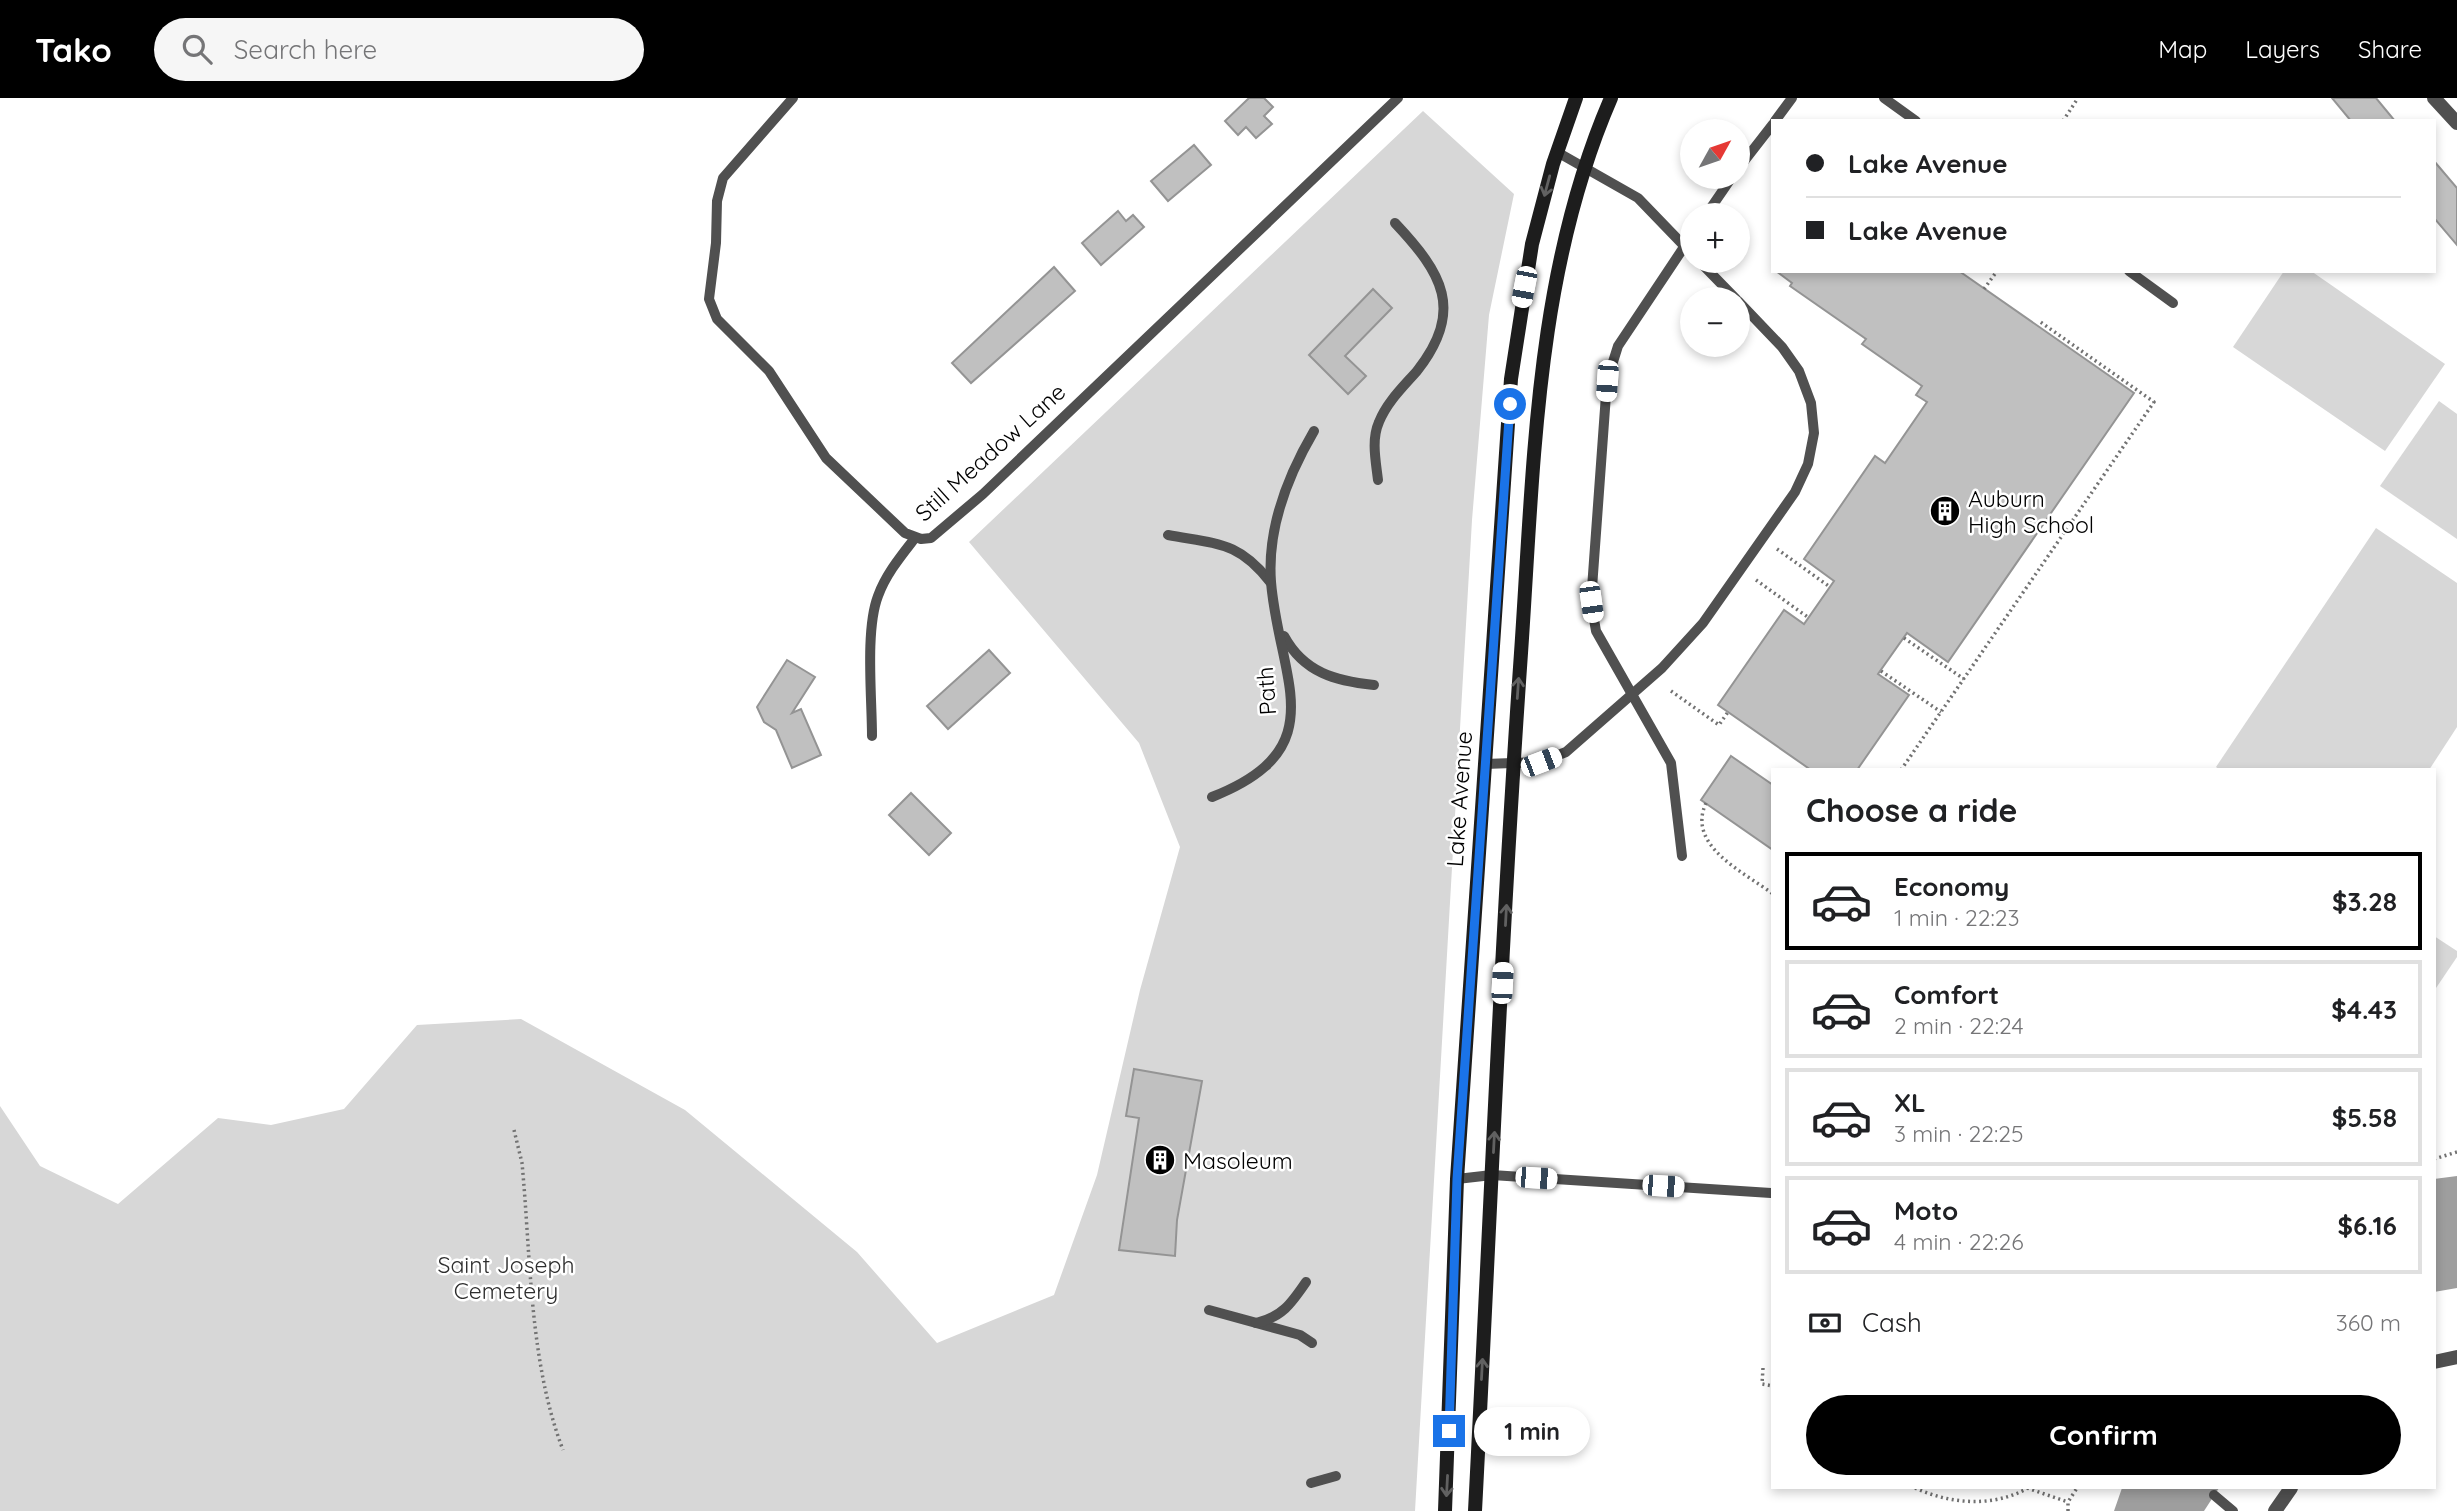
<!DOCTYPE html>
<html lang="en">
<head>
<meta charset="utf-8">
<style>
  body { margin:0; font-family:Quicksand,sans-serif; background:#f6f6f6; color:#202124; height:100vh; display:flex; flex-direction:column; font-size:26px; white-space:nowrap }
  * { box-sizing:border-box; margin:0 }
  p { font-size:23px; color:#757577 }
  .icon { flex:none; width:38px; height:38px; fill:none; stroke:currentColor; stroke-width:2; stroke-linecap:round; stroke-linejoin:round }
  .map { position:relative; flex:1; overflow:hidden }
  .sheet { position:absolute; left:1771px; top:670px; width:665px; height:721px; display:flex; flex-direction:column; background:#fff; border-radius:0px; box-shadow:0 4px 10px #0003 }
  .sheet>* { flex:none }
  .banner { position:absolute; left:1771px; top:21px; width:665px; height:154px; border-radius:0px; box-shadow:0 4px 10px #0003; display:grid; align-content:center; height:154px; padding:0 35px; background:#fff }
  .needle { width:46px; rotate:50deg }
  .controls { position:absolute; left:1680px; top:21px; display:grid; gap:14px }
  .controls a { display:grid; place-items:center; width:70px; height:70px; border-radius:50%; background:#fff; box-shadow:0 4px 10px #0003; font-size:35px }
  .end { position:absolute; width:32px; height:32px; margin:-16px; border:9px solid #1a73e8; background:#fff; box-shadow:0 0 0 4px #fff }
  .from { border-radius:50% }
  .bubble { position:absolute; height:49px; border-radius:24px; background:#fff; box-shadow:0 4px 10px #0003; font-size:23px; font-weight:700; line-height:49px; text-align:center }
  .car { position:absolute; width:21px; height:42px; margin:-21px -10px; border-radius:9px; box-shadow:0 0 5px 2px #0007; background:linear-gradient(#fff 24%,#345 0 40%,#fff 0 76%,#345 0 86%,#fff 0) }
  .banner b { display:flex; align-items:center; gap:24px; height:66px; font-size:26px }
  .banner b+b { border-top:2px solid #e0e0e0 }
  .banner i { width:18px; height:18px; background:#202124 }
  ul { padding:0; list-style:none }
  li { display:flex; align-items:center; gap:21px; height:98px; margin:0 14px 10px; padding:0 21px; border:4px solid #e0e0e0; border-radius:0px }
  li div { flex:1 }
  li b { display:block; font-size:26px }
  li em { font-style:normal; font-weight:700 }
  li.on { border-color:#000 }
  li>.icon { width:63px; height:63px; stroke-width:1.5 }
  h2 { padding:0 35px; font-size:32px; line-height:84px }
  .pay { display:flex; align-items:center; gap:18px; height:77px; padding:0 35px; font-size:26px }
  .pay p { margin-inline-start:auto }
  .action { display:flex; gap:14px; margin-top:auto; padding:14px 35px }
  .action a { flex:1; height:80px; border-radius:42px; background:#000; color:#fff; font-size:28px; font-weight:700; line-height:80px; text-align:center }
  header { display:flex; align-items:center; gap:42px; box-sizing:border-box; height:98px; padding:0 35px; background:#000; color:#fff }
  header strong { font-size:33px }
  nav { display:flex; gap:38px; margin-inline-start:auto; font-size:24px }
  .search { width:490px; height:63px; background:#f6f6f6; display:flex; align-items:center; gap:18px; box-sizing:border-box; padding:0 24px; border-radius:38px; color:#757577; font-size:26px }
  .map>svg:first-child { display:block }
</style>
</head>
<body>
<header>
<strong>Tako</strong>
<div class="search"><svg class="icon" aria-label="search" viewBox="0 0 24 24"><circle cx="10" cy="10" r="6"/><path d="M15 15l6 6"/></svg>Search here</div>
<nav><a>Map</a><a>Layers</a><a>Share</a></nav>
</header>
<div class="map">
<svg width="2457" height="1413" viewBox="0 0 2457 1413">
  <rect width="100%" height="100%" fill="#fff"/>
  <g fill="#d7d7d7">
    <polygon points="1423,13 1514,96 1489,217 1472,422 1415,1413 0,1413 0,1008 40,1068 118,1106 218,1020 271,1027 344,1011 417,927 521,921 685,1012 857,1154 937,1245 1054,1197 1097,1077 1140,892 1180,749 1139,645 969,444"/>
    <polygon points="2284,173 2311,173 2445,266 2385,353 2233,249"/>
    <polygon points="2439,303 2457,316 2457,441 2380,388"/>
    <polygon points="2376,430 2457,485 2457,629 2429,672 2220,672 2216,669"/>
    <polygon points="2434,838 2457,853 2457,859 2434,893"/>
  </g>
  <g fill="#9e9e9e">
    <polygon points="2457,1078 2457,1190 2434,1194 2434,1081"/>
    <polygon points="2122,1390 2219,1390 2204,1413 2114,1413"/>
  </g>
  <g fill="#c0c0c0" stroke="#949494" stroke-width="2">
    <polygon points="1249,0 1264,0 1273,9 1264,18 1272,26 1256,40 1246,29 1238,37 1225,23"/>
    <polygon points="2332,0 2376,0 2395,23 2351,23"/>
    <polygon points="1194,47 1211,67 1168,103 1151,83"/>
    <polygon points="2434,63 2457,90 2457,147 2434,120"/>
    <polygon points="1118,113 1126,123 1133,117 1144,129 1101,167 1082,145"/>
    <polygon points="1054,169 1075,193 971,285 952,265"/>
    <polygon points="1776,173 1959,173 2134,295 1948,564 1907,535 1878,576 1909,597 1857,672 1811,672 1718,607 1784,512 1804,526 1834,483 1804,461 1875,358 1885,365 1927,304 1916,297 1922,288 1862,246 1866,241 1790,188 1792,185"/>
    <polygon points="1373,191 1392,210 1345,258 1366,278 1348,296 1309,257"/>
    <polygon points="989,552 1010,575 948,631 927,608"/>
    <polygon points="787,562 815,579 792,615 801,611 821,657 792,670 776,632 764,624 757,609"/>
    <polygon points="1731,658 1773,687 1773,752 1701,702"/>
    <polygon points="911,695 951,735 929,757 889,717"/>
    <polygon points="1134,971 1202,983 1177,1122 1175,1158 1119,1152 1139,1020 1126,1018"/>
  </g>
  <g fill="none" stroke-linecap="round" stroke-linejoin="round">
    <g stroke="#727272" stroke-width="3.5" stroke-dasharray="2 3.5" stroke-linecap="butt">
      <polyline points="2063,23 2078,0"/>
      <polyline points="1984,191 1997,173"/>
      <polyline points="1777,451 1830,489"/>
      <polyline points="1756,482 1809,520"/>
      <polyline points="1904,540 1964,581"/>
      <polyline points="1881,573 1941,614"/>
      <polyline points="1671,593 1719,627 1728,614"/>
      <polyline points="1901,672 2154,304 2039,223"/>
      <path d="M 1706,705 C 1686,748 1744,774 1773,796"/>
      <path d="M 514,1032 L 522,1065 C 531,1160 529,1263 563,1352"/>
      <polyline points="2434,1061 2457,1054"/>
      <polyline points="1763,1270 1762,1286 1773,1288"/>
      <path d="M 1915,1390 C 1951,1406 1992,1410 2028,1390"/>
      <polyline points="2027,1390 2068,1404"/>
      <polyline points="2068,1413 2068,1404 2077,1390"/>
    </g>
    <g stroke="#505050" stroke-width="10">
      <polyline points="793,0 723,80 717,103 716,145 709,201 717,221 769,273 826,360 905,435 921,441 931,440 983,396 1398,0"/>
      <polyline points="1884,0 1916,23"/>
      <polyline points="1775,23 1792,0"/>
      <polyline points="1557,54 1638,100 1692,156"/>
      <polyline points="1738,71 1773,26"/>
      <polyline points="1706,117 1732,79"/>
      <polyline points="1699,163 1736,201"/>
      <polyline points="2129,173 2173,205"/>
      <path d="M 1378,382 C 1376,364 1371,342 1379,324 C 1387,304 1403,289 1417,273 C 1465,212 1442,175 1395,125"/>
      <path d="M 1168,437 C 1217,446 1239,443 1271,485"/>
      <path d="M 1284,538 C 1304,575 1336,583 1374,587"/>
      <path d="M 872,638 C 872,600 865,532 878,498 C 886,476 901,458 915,440"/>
      <polyline points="1485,666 1541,664 1566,654 1662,570 1703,525 1795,394 1808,366 1814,335 1811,305 1799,273 1782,249 1738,203"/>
      <path d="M 1212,699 C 1336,650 1279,582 1271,484 C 1267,430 1287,379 1314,333"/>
      <polyline points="1682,758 1671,665 1596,533 1591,504 1607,283 1618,248 1692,137"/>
      <polyline points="1457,1081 1492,1077 1771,1095"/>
      <polyline points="1209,1212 1300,1237 1312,1245"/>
      <path d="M 1256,1225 C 1282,1219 1291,1206 1306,1184"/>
      <polyline points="1311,1385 1336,1378"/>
      <polyline points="2214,1397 2233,1413"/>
    </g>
    <g stroke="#505050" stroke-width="14">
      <polyline points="2434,0 2457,25"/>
      <polyline points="2434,1264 2457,1259"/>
      <polyline points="2275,1413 2291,1390"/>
    </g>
    <g stroke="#1d1d1d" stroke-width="14">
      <polyline points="1445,1413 1457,1081 1511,281 1532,146 1553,66 1576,0"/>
      <path d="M 1475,1413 C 1490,1127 1501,841 1521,555 C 1534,367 1535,175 1611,0"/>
    </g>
  </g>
  <defs><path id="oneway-shaft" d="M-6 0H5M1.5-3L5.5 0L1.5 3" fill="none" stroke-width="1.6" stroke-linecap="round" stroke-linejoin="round" transform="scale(1.75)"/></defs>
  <g stroke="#616161">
    <use href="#oneway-shaft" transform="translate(1547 88) rotate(105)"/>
    <use href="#oneway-shaft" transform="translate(1518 590) rotate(-86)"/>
    <use href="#oneway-shaft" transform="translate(1506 817) rotate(-87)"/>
    <use href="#oneway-shaft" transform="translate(1494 1044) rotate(-87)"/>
    <use href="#oneway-shaft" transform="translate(1482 1271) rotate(-87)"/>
    <use href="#oneway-shaft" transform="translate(1447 1388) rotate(93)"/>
  </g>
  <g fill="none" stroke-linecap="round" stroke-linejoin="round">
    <polyline stroke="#1a73e8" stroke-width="9" points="1449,1333 1457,1081 1510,306"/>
  </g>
  <defs>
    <g id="building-disc" transform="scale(1.575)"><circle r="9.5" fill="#000" stroke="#fff"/><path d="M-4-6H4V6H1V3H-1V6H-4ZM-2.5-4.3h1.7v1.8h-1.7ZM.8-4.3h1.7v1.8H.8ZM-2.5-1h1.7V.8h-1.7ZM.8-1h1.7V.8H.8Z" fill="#fff"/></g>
  </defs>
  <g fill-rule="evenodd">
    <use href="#building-disc" x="1945" y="413"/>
    <use href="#building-disc" x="1160" y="1062"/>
  </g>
  <g text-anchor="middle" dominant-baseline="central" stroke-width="5" stroke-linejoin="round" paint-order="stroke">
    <g font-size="23" fill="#000" stroke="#fff">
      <text transform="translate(990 354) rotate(-42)">Still Meadow Lane</text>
      <text transform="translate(1266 593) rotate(-94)">Path</text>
      <text transform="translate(1459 701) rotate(-86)">Lake Avenue</text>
    </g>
    <g font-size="23" fill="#000" stroke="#fff" text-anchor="start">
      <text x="1968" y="400">Auburn<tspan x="1968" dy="26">High School</tspan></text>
      <text x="1183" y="1062">Masoleum</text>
    </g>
    <g font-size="23" fill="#2e2e2e" stroke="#fff">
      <text x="506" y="1166">Saint Joseph<tspan x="506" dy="26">Cemetery</tspan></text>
    </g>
  </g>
</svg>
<div class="controls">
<a><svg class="needle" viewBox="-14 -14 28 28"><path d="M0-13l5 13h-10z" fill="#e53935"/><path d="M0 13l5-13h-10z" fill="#757577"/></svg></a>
<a>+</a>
<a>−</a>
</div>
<i class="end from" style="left:1510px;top:306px"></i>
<i class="end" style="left:1449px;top:1333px"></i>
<div class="bubble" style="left:1474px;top:1309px;width:116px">1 min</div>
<i class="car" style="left:1524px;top:189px;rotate:191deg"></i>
<i class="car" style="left:1607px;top:283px;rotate:184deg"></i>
<i class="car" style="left:1591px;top:504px;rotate:172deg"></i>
<i class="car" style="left:1541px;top:664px;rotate:69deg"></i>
<i class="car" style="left:1502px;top:885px;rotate:3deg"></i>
<i class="car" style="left:1536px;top:1080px;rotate:94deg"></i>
<i class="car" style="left:1663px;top:1088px;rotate:94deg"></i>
<div class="banner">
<b><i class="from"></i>Lake Avenue</b>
<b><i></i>Lake Avenue</b>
</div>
<section class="sheet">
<h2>Choose a ride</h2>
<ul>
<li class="on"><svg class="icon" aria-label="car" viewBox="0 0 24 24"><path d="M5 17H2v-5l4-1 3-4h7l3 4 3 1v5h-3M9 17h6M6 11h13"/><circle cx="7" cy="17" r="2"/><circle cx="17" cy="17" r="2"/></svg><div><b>Economy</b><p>1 min · 22:23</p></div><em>$3.28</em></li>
<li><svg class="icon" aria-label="car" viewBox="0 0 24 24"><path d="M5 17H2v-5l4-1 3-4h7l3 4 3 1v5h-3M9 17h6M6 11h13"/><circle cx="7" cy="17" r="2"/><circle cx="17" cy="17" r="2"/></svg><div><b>Comfort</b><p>2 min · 22:24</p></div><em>$4.43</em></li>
<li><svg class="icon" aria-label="car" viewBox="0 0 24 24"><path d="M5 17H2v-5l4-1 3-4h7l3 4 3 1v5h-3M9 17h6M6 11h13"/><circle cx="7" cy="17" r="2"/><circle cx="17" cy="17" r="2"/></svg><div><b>XL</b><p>3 min · 22:25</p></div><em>$5.58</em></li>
<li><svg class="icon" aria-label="car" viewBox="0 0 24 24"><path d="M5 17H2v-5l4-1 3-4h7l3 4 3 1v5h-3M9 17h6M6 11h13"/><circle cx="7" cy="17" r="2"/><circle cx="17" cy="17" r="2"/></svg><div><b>Moto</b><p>4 min · 22:26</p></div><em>$6.16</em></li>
</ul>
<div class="pay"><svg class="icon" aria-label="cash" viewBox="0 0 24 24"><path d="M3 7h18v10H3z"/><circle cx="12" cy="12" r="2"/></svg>Cash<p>360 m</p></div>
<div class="action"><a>Confirm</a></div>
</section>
</div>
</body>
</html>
